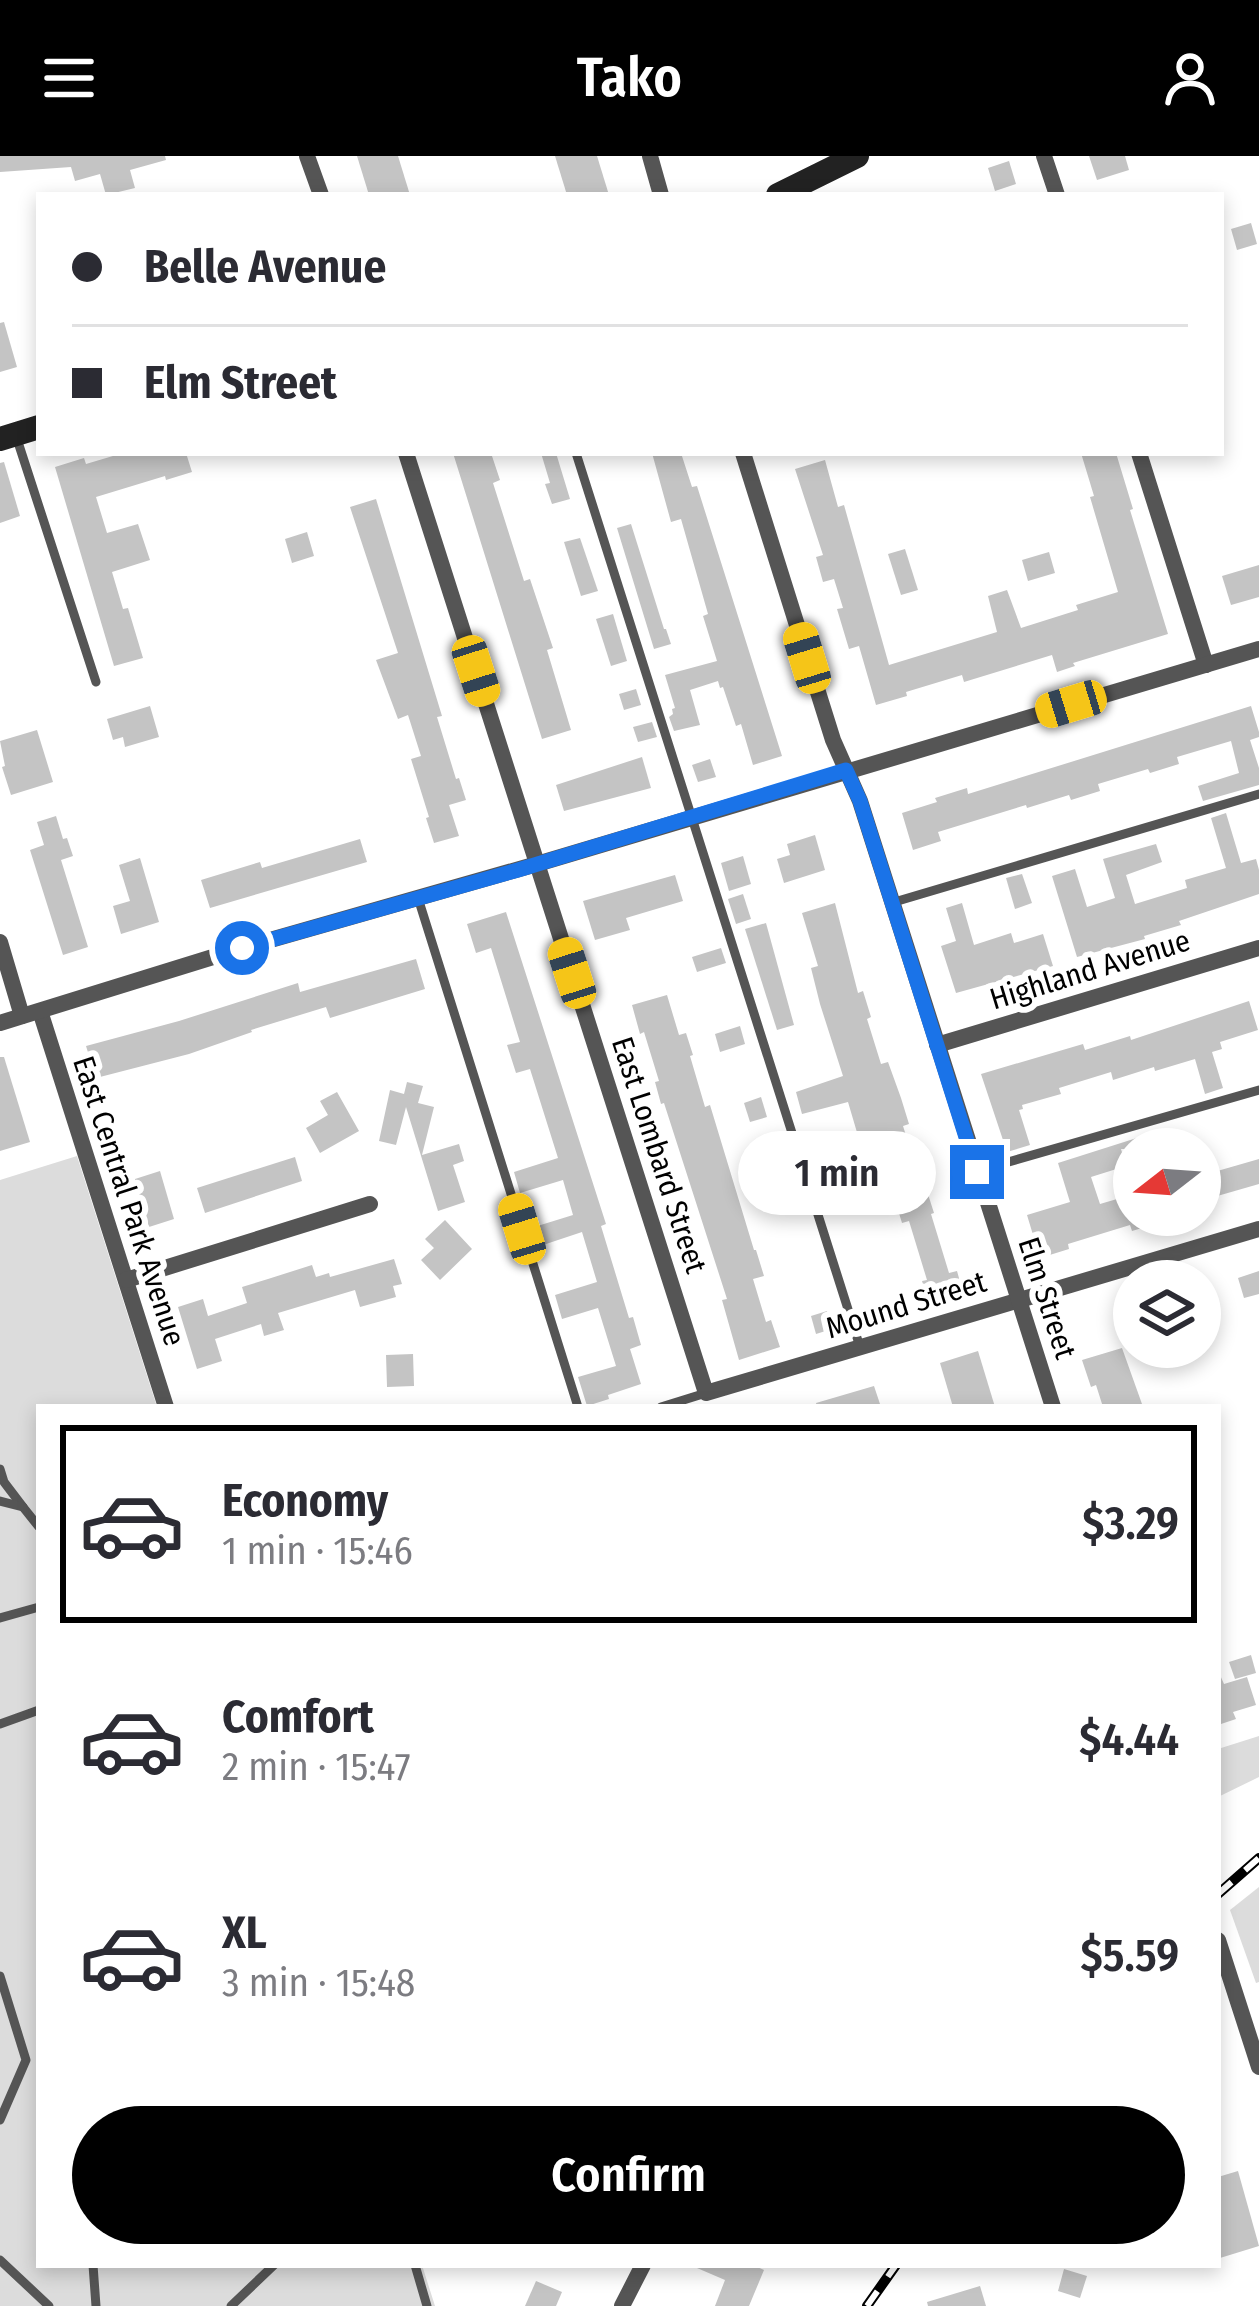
<!DOCTYPE html>
<html lang="en">
<head>
<meta charset="utf-8">
<style>
  body { margin:0; font-family:"Fira Sans Condensed",sans-serif; background:#f7f7f7; color:#2b2b33; height:100vh; display:flex; flex-direction:column; font-size:45px; white-space:nowrap }
  * { box-sizing:border-box; margin:0 }
  p { font-size:39px; color:#7c7c81 }
  .icon { flex:none; width:66px; height:66px; fill:none; stroke:currentColor; stroke-width:2; stroke-linecap:round; stroke-linejoin:round }
  .map { position:relative; flex:1; overflow:hidden }
  .panel { position:absolute; left:36px; top:1248px; width:1185px; height:864px; display:flex; flex-direction:column; background:#fff; border-radius:0px; box-shadow:0 6px 18px #0003 }
  .panel>* { flex:none }
  .guide { position:absolute; left:36px; top:36px; width:1188px; height:264px; border-radius:0px; box-shadow:0 6px 18px #0003; display:grid; align-content:center; height:264px; padding:0 36px; background:#fff }
  .needle { width:78px; rotate:253deg }
  .tools { position:absolute; left:1113px; top:972px; display:grid; gap:24px }
  .tools a { display:grid; place-items:center; width:108px; height:108px; border-radius:50%; background:#fff; box-shadow:0 6px 18px #0003; font-size:60px }
  .end { position:absolute; width:54px; height:54px; margin:-27px; border:15px solid #1a73e8; background:#fff; box-shadow:0 0 0 6px #fff }
  .from { border-radius:50% }
  .bubble { position:absolute; height:84px; border-radius:42px; background:#fff; box-shadow:0 6px 18px #0003; font-size:39px; font-weight:600; line-height:84px; text-align:center }
  .car { position:absolute; width:36px; height:72px; margin:-36px -18px; border-radius:15px; box-shadow:0 0 9px 3px #0007; background:linear-gradient(#f5c518 24%,#345 0 40%,#f5c518 0 76%,#345 0 86%,#f5c518 0) }
  .guide b { display:flex; align-items:center; gap:42px; height:114px; font-size:45px }
  .guide b+b { border-top:3px solid #e1e1e2 }
  .guide i { width:30px; height:30px; background:#2b2b33 }
  ul { padding:21px 0 0; list-style:none }
  li { display:flex; align-items:center; gap:36px; height:198px; margin:0 24px 18px; padding:0 12px; border:6px solid transparent; border-radius:0px }
  li div { flex:1 }
  li b { display:block; font-size:45px }
  li em { font-style:normal; font-weight:600 }
  li.on { border-color:#000 }
  li>.icon { width:108px; height:108px; stroke-width:1.5 }
  .action { display:flex; gap:24px; margin-top:auto; padding:24px 36px }
  .action a { flex:1; height:138px; border-radius:72px; background:#000; color:#fff; font-size:48px; font-weight:600; line-height:138px; text-align:center }
  header { display:flex; justify-content:space-between; align-items:center; height:156px; padding:0 36px; background:#000; color:#fff; font-size:54px; font-weight:600 }
  .map>svg:first-child { display:block }
</style>
</head>
<body>
<header><svg class="icon" aria-label="menu" viewBox="0 0 24 24"><path d="M4 6h16M4 12h16M4 18h16"/></svg>Tako<svg class="icon" aria-label="person" viewBox="0 0 24 24"><circle cx="12" cy="8" r="4"/><path d="M4 21q1-7 8-7t8 7"/></svg></header>
<div class="map">
<svg width="1259" height="2150" viewBox="0 0 1259 2150">
  <rect width="100%" height="100%" fill="#fff"/>
  <g fill="#dcdcdc">
    <polygon points="77,1000 157,1251 39,1251 39,2109 422,2109 435,2150 0,2150 0,1024"/>
    <polygon points="1259,1580 1259,1621 1218,1641 1218,1593"/>
    <polygon points="1259,1731 1259,1826 1256,1827 1230,1754"/>
  </g>
  <g fill="#c4c4c4">
    <polygon points="0,0 165,0 166,4 130,14 135,32 106,39 100,18 75,25 71,11 0,16"/>
    <polygon points="357,0 398,0 410,39 369,39"/>
    <polygon points="555,0 597,0 609,39 567,39"/>
    <polygon points="1089,0 1125,0 1129,14 1097,24"/>
    <polygon points="1009,5 1016,28 995,35 988,12"/>
    <polygon points="1251,67 1257,88 1237,94 1231,73"/>
    <polygon points="4,166 17,211 0,216 0,167"/>
    <polygon points="123,297 186,297 192,316 166,324 165,320 96,341 107,377 138,368 150,404 112,416 123,453 128,452 143,502 114,510 55,311 84,302 86,308"/>
    <polygon points="453,297 491,297 500,324 493,327 524,425 530,423 553,492 547,494 571,574 542,583"/>
    <polygon points="541,297 556,297 570,343 552,348 545,328 550,327"/>
    <polygon points="652,297 681,297 692,331 697,330 782,600 753,609 741,568 736,570 723,531 720,532 718,525 690,534 700,569 674,575 669,561 673,558 672,553 675,552 665,519 717,505 703,460 708,458 681,363 671,366"/>
    <polygon points="1081,297 1116,297 1133,353 1130,354 1168,478 1073,507 1075,510 1057,516 1052,499 964,526 962,519 906,536 907,540 876,549 859,490 849,493 837,453 843,452 834,423 823,426 816,401 823,399 795,313 825,304 838,351 844,349 889,509 997,476 988,440 1007,434 1021,472 1078,454 1076,449 1118,436 1090,341 1094,340"/>
    <polygon points="4,306 20,360 0,367 0,307"/>
    <polygon points="376,343 442,560 437,561 456,623 459,622 466,644 449,649 459,680 434,687 426,662 429,661 411,603 421,600 408,559 398,563 376,504 398,497 350,351"/>
    <polygon points="631,368 664,473 666,473 671,488 654,493 617,372"/>
    <polygon points="307,376 314,400 292,407 285,383"/>
    <polygon points="580,382 598,435 581,440 564,386"/>
    <polygon points="905,393 918,434 901,439 888,398"/>
    <polygon points="1049,396 1055,417 1028,425 1022,404"/>
    <polygon points="1259,409 1259,441 1231,449 1222,420"/>
    <polygon points="613,458 627,505 611,510 596,463"/>
    <polygon points="636,533 641,549 624,554 619,538"/>
    <polygon points="150,550 159,581 125,591 123,581 113,584 107,563"/>
    <polygon points="1251,550 1259,576 1259,581 1250,584 1259,612 1259,629 1203,645 1198,630 1239,617 1231,585 1177,601 1179,608 1150,617 1148,613 1098,628 1100,635 1071,644 1069,639 1027,652 1026,649 938,676 941,685 913,694 902,657 937,646 935,642 967,632 968,638"/>
    <polygon points="652,566 657,581 638,586 633,571"/>
    <polygon points="37,574 53,626 11,639 2,611 5,610 0,585"/>
    <polygon points="642,601 651,632 564,655 556,629"/>
    <polygon points="710,603 716,621 698,626 692,609"/>
    <polygon points="1226,657 1241,707 1256,703 1259,714 1259,738 1179,765 1181,769 1144,780 1145,783 1077,801 1052,720 1075,713 1087,751 1115,742 1103,703 1156,688 1162,706 1126,719 1135,748 1187,732 1185,724 1226,712 1211,662"/>
    <polygon points="56,660 63,683 67,682 73,700 61,704 88,791 63,799 30,694 44,689 37,666"/>
    <polygon points="815,679 825,714 784,727 777,703 790,699 787,688"/>
    <polygon points="360,683 367,706 210,752 201,724 260,706 262,712"/>
    <polygon points="743,700 751,728 729,735 721,707"/>
    <polygon points="140,702 159,766 121,778 113,750 130,745 119,709"/>
    <polygon points="1022,718 1032,747 1015,753 1006,722"/>
    <polygon points="675,719 683,745 626,762 630,774 595,784 583,745"/>
    <polygon points="743,738 751,763 736,768 728,743"/>
    <polygon points="835,747 858,837 863,835 871,861 867,863 881,908 888,906 901,942 909,968 903,970 923,1033 926,1032 934,1057 931,1058 949,1117 957,1115 964,1140 930,1151 922,1125 927,1124 909,1065 902,1067 890,1028 838,1047 832,1029 869,1017 848,946 802,958 796,936 843,920 820,848 811,812 818,810 802,757"/>
    <polygon points="962,747 974,789 1011,777 1014,787 1043,778 1053,810 956,837 941,790 956,785 946,752"/>
    <polygon points="506,756 606,1068 601,1070 629,1162 633,1161 641,1189 630,1193 641,1228 608,1239 609,1243 587,1250 578,1221 616,1210 598,1152 562,1163 555,1139 597,1126 582,1076 537,1091 531,1072 573,1059 563,1024 520,1037 514,1016 558,1002 530,913 516,917 507,889 520,886 491,792 476,797 467,768"/>
    <polygon points="766,767 794,869 777,874 745,773"/>
    <polygon points="721,792 726,807 697,816 692,801"/>
    <polygon points="416,803 425,833 330,862 326,851 251,874 252,876 189,898 96,922 86,890 179,865 298,827 300,836"/>
    <polygon points="667,839 679,879 686,877 693,899 690,900 705,951 710,949 754,1094 756,1094 764,1120 753,1123 766,1166 771,1164 780,1191 739,1204 722,1144 727,1143 664,947 661,948 655,926 659,925 644,876 640,878 632,849"/>
    <polygon points="1249,845 1258,874 1220,886 1222,893 1212,896 1223,932 1205,938 1195,903 1155,915 1154,911 1113,924 1111,916 1059,932 1061,938 1022,949 1023,953 1019,954 1030,989 1007,996 981,918 1083,888 1085,894 1130,880 1131,884"/>
    <polygon points="740,870 745,888 720,896 715,878"/>
    <polygon points="0,901 4,901 30,986 0,995"/>
    <polygon points="407,926 423,930 418,947 434,951 422,999 459,988 464,1005 453,1009 465,1046 438,1055 406,951 396,989 379,985 390,934 404,938"/>
    <polygon points="337,936 359,975 320,997 306,972 328,959 320,945"/>
    <polygon points="761,941 767,961 750,966 744,947"/>
    <polygon points="1165,973 1170,990 1160,993 1121,993 1126,1010 1091,1021 1100,1048 1134,1038 1134,1059 1171,1059 1172,1063 1132,1075 1130,1069 1068,1088 1069,1093 1040,1102 1027,1059 1070,1046 1058,1007"/>
    <polygon points="829,984 835,1003 816,1009 811,990"/>
    <polygon points="295,1001 302,1025 205,1057 197,1032"/>
    <polygon points="1259,1003 1259,1028 1200,1045 1200,1020"/>
    <polygon points="160,1015 174,1063 149,1071 135,1023"/>
    <polygon points="445,1064 472,1093 440,1124 421,1104 434,1092 425,1083"/>
    <polygon points="394,1103 402,1128 393,1130 396,1141 360,1151 355,1134 278,1157 284,1174 264,1180 261,1168 215,1183 222,1205 197,1213 178,1151 203,1143 208,1160 247,1147 242,1131 268,1123 312,1109 316,1121 329,1117 330,1121"/>
    <polygon points="1259,1115 1259,1138 1244,1142 1238,1122"/>
    <polygon points="827,1155 832,1173 816,1178 811,1160"/>
    <polygon points="1122,1192 1142,1248 1132,1251 1103,1251 1096,1229 1091,1231 1082,1204"/>
    <polygon points="978,1195 995,1251 953,1251 940,1207"/>
    <polygon points="413,1198 414,1230 387,1231 386,1199"/>
    <polygon points="874,1230 881,1251 817,1251 816,1247"/>
    <polygon points="1251,1499 1256,1517 1235,1523 1229,1506"/>
    <polygon points="1218,1519 1220,1519 1224,1528 1247,1521 1256,1549 1233,1556 1236,1563 1218,1569"/>
    <polygon points="1238,2015 1259,2090 1220,2102 1218,2094 1218,2021"/>
    <polygon points="690,2109 753,2109 764,2114 749,2150 715,2150 725,2124"/>
    <polygon points="1064,2113 1087,2120 1080,2142 1058,2135"/>
    <polygon points="536,2125 562,2136 556,2150 525,2150"/>
    <polygon points="980,2130 986,2150 928,2150 927,2146"/>
  </g>
  <g fill="none" stroke-linecap="round" stroke-linejoin="round">
    <g stroke="#555" stroke-width="9">
      <polyline points="17,283 96,526"/>
      <polyline points="576,297 860,1191"/>
      <polyline points="418,742 578,1251"/>
      <polyline points="891,747 1259,638"/>
      <polyline points="977,1015 1259,934"/>
      <polyline points="661,1251 706,1237"/>
      <polyline points="0,1313 4,1326 23,1351"/>
      <polyline points="0,1345 23,1351 39,1371"/>
      <polyline points="0,1462 39,1451"/>
      <polyline points="0,1568 39,1554"/>
      <polyline points="0,1820 26,1904 0,1964"/>
      <polyline points="0,2104 49,2150"/>
      <polyline points="93,2109 96,2150"/>
      <polyline points="415,2109 427,2150"/>
      <polyline points="231,2150 274,2109"/>
    </g>
    <g stroke="#555" stroke-width="16">
      <polyline points="307,0 321,39"/>
      <polyline points="650,0 661,39"/>
      <polyline points="1044,0 1057,39"/>
      <polyline points="406,297 706,1237 1259,1073"/>
      <polyline points="743,297 833,584 860,645 1053,1251"/>
      <polyline points="1139,297 1206,509"/>
      <polyline points="0,786 22,860"/>
      <polyline points="40,855 166,1251"/>
      <polyline points="0,867 242,792 537,708 1259,493"/>
      <polyline points="937,889 1259,792"/>
      <polyline points="126,1124 370,1048"/>
      <polyline points="1218,1784 1259,1911"/>
      <polyline points="622,2150 643,2109"/>
    </g>
    <g stroke="#222" stroke-width="24">
      <polyline points="778,39 857,0"/>
      <polyline points="0,283 39,271"/>
    </g>
    <g stroke="#000" stroke-width="10">
      <g id="rail">
        <polyline points="1218,1738 1259,1702"/>
        <polyline points="867,2150 896,2109"/>
      </g>
    </g>
    <use href="#rail" stroke="#fff" stroke-width="6" stroke-dasharray="18" stroke-linecap="butt"/>
  </g>
  <g fill="none" stroke-linecap="round" stroke-linejoin="round">
    <polyline stroke="#1a73e8" stroke-width="15" points="242,792 518,714 846,614 860,645 977,1016"/>
  </g>
  <g text-anchor="middle" dominant-baseline="central" stroke-width="12" stroke-linejoin="round" paint-order="stroke">
    <g font-size="30" fill="#000" stroke="#fff">
      <text transform="translate(1090 814) rotate(-17)">Highland Avenue</text>
      <text transform="translate(659 999) rotate(72)">East Lombard Street</text>
      <text transform="translate(129 1045) rotate(72)">East Central Park Avenue</text>
      <text transform="translate(1047 1142) rotate(72)">Elm Street</text>
      <text transform="translate(906 1149) rotate(-17)">Mound Street</text>
    </g>
  </g>
</svg>
<div class="tools">
<a><svg class="needle" viewBox="-14 -14 28 28"><path d="M0-13l5 13h-10z" fill="#e53935"/><path d="M0 13l5-13h-10z" fill="#7c7c81"/></svg></a>
<a><svg class="icon" aria-label="layers" viewBox="0 0 24 24"><path d="M12 4l9 5-9 5-9-5zM3 14l9 5 9-5"/></svg></a>
</div>
<i class="end from" style="left:242px;top:792px"></i>
<i class="end" style="left:977px;top:1016px"></i>
<div class="bubble" style="left:738px;top:975px;width:198px">1 min</div>
<i class="car" style="left:807px;top:502px;rotate:343deg"></i>
<i class="car" style="left:476px;top:515px;rotate:162deg"></i>
<i class="car" style="left:1071px;top:548px;rotate:253deg"></i>
<i class="car" style="left:572px;top:817px;rotate:342deg"></i>
<i class="car" style="left:522px;top:1073px;rotate:343deg"></i>
<div class="guide">
<b><i class="from"></i>Belle Avenue</b>
<b><i></i>Elm Street</b>
</div>
<section class="panel">
<ul>
<li class="on"><svg class="icon" aria-label="car" viewBox="0 0 24 24"><path d="M5 17H2v-5l4-1 3-4h7l3 4 3 1v5h-3M9 17h6M6 11h13"/><circle cx="7" cy="17" r="2"/><circle cx="17" cy="17" r="2"/></svg><div><b>Economy</b><p>1 min · 15:46</p></div><em>$3.29</em></li>
<li><svg class="icon" aria-label="car" viewBox="0 0 24 24"><path d="M5 17H2v-5l4-1 3-4h7l3 4 3 1v5h-3M9 17h6M6 11h13"/><circle cx="7" cy="17" r="2"/><circle cx="17" cy="17" r="2"/></svg><div><b>Comfort</b><p>2 min · 15:47</p></div><em>$4.44</em></li>
<li><svg class="icon" aria-label="car" viewBox="0 0 24 24"><path d="M5 17H2v-5l4-1 3-4h7l3 4 3 1v5h-3M9 17h6M6 11h13"/><circle cx="7" cy="17" r="2"/><circle cx="17" cy="17" r="2"/></svg><div><b>XL</b><p>3 min · 15:48</p></div><em>$5.59</em></li>
</ul>
<div class="action"><a>Confirm</a></div>
</section>
</div>
</body>
</html>
